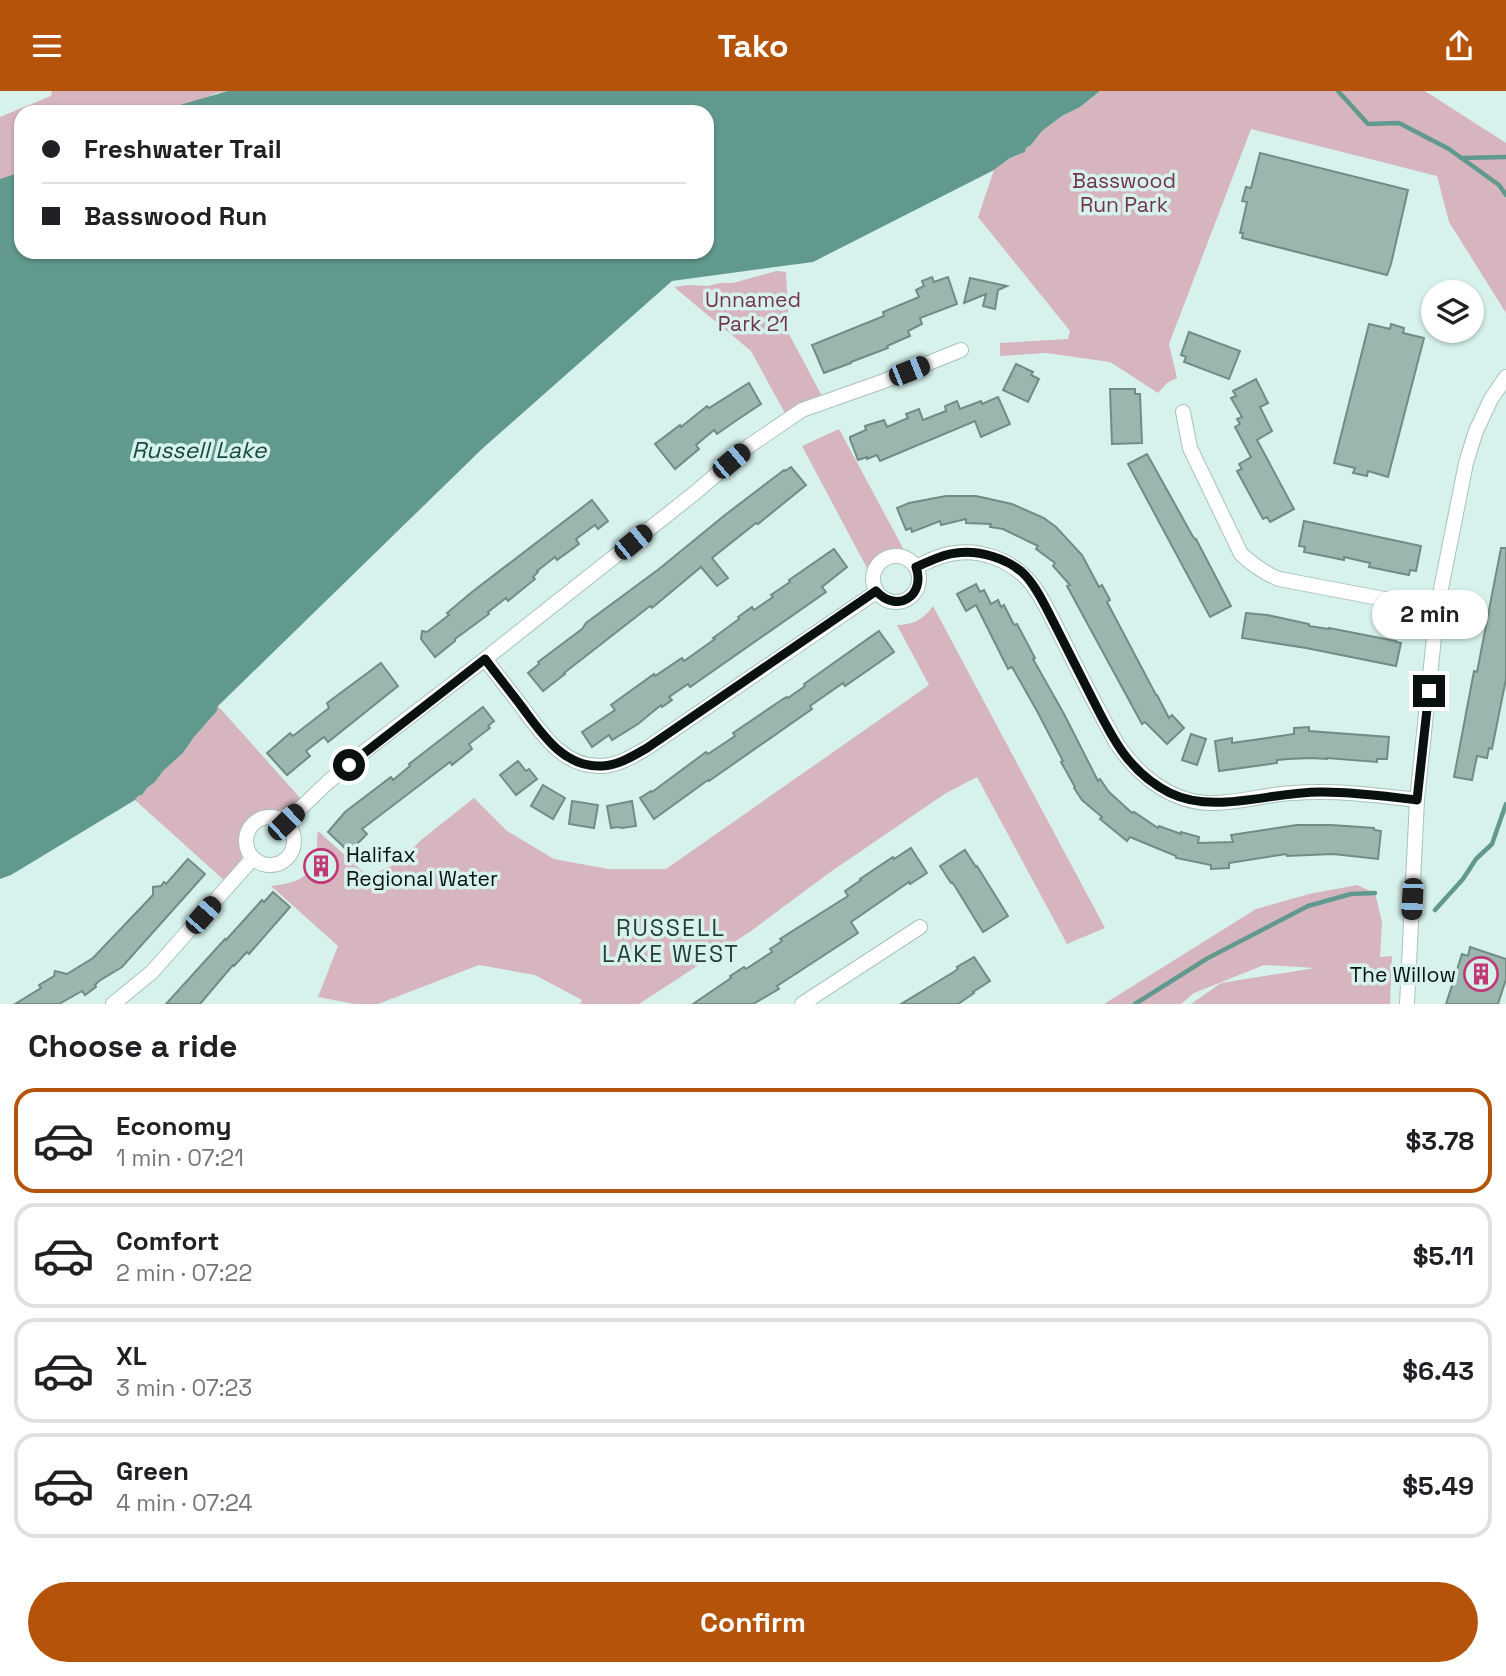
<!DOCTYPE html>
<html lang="en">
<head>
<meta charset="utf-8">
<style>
  body { margin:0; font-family:"Space Grotesk",sans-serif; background:#f6f6f6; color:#202124; height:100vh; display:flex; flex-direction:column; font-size:26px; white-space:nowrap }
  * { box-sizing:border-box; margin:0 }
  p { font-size:23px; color:#757577 }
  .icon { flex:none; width:38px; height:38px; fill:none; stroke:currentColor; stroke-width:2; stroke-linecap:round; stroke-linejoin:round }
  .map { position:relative; height:913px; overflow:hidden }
  .sheet { display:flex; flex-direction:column; background:#fff; flex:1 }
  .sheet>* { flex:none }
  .top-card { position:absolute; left:14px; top:14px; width:700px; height:154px; border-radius:21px; box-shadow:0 2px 5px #0004; display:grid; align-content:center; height:154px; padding:0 28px; background:#fff }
  .controls { position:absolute; left:1421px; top:189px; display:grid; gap:14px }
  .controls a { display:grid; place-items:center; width:63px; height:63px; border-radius:50%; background:#fff; box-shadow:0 2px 5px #0004; font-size:35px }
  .end { position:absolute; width:32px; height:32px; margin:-16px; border:9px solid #091210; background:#fff; box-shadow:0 0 0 4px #fff }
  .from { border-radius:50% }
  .bubble { position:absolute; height:49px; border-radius:24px; background:#fff; box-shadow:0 2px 5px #0004; font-size:23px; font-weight:700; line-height:49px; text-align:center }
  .car { position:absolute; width:21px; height:42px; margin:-21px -10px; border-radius:9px; box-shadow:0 0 5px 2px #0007; background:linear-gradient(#222 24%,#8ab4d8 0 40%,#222 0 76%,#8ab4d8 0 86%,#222 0) }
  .top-card b { display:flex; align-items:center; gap:24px; height:66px; font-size:26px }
  .top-card b+b { border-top:2px solid #e0e0e0 }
  .top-card i { width:18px; height:18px; background:#202124 }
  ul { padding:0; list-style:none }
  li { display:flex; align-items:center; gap:21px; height:105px; margin:0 14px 10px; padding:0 14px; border:4px solid #e0e0e0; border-radius:21px }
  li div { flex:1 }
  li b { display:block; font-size:26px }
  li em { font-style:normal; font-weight:700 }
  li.selected { border-color:#b45309 }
  li>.icon { width:63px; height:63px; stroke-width:1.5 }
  h2 { padding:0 28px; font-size:32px; line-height:84px }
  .cta { display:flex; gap:14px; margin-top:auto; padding:14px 28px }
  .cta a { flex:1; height:80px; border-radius:42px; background:#b45309; color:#fff; font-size:28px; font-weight:700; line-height:80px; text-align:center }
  header { display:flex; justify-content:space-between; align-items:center; height:91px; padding:0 28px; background:#b45309; color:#fff; font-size:32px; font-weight:700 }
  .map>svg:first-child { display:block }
</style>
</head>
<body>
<header><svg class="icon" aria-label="menu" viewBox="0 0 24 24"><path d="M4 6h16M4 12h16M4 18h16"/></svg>Tako<svg class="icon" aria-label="share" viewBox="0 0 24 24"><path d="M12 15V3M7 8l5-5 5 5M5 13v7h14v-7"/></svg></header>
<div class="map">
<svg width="1506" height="913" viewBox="0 0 1506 913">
  <rect width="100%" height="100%" fill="#d7f2ec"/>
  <g fill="#d6b5bf">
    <polygon points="52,0 225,0 227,1 216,2 206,7 152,21 21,21 21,82 0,90 0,26 51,5"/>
    <polygon points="1100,0 1425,0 1506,52 1506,222 1449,131 1437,85 1251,38 1169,253 1177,287 1167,292 1158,302 1110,271 1046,262 1000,265 1000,252 1068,248 1070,240 978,126 994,79 1010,67 1025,61 1026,57 1031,54 1042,40 1062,25 1080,16"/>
    <polygon points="776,180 786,181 789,243 824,309 787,326 751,260 674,196 688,194 708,195 720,192 733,192"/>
    <path d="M 839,338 L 904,459 C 887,460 878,466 868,479 L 802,355 Z"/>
    <path d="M 933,515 L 1105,837 L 1067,853 L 977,686 L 946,702 L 829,782 L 751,840 L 639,913 L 580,913 L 582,909 L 535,884 L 479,874 L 378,913 L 355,913 L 318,906 L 338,855 L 271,795 C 293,792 311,789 316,764 C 318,756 316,748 318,740 L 368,785 L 398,772 L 421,749 L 474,707 L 507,740 L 554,768 L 608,778 L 666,778 L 929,594 L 897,534 C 913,534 924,528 933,515 Z"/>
    <polygon points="218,615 301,708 291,717 267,721 252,731 243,747 241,773 226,791 135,709 138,705 142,704 147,697 155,691 163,680 183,662 194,646 217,620"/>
    <polygon points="1357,794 1375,802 1382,831 1380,866 1392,865 1390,913 1191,913 1221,892 1315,877 1264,874 1194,902 1181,913 1104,913 1256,818 1309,803"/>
  </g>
  <polygon fill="#62998e" points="228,0 1100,0 1080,16 1062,25 1042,40 1031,54 1026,57 1025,61 1010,67 994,79 813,171 672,190 483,357 218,615 217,620 194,646 183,662 163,680 155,691 147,697 142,704 138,705 135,709 11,784 0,788 0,88 21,81 21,161 707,161 707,21 155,21"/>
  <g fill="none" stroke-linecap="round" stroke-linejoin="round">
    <g stroke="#62998e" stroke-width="4.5">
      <polyline points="1338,0 1368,33 1399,32 1449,58 1499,94 1506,104"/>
      <polyline points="1461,67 1506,66"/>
      <polyline points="1435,819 1463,788 1476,768 1492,753 1506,713"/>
      <polyline points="1135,913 1208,867 1308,815 1351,803 1375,802"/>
    </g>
  </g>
  <g fill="#9bb5af" stroke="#728b85" stroke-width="2">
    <polygon points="1260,62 1408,99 1391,173 1387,184 1242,147 1243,142 1240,142 1247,111 1242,110 1246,96 1251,97"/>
    <polygon points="932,186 934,191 948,186 957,213 920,227 922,233 908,240 910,245 887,255 888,257 851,271 851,272 824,282 812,254 884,225 883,221 919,206 916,199 924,195 922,190"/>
    <polygon points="970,187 1007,195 998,199 995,218 983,215 986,203 964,212"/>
    <polygon points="1369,233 1390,238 1391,233 1404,237 1403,242 1424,247 1388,386 1368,380 1367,385 1353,382 1355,377 1334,372"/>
    <polygon points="1189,241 1240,260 1229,288 1184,271 1186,266 1181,264"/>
    <polygon points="1016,273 1033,281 1031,284 1039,288 1028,311 1003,299"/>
    <polygon points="1256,288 1268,312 1260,316 1272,340 1257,349 1294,418 1270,431 1267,426 1263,428 1237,380 1242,378 1239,373 1251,366 1235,336 1240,333 1237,328 1242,326 1231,307 1236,305 1233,300"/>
    <polygon points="749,292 761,313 737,329 717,343 714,339 696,354 699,358 675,378 655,353 680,334 681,336 707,315 709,317"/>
    <polygon points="1110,298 1135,298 1135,303 1140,303 1142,352 1112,353"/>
    <polygon points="998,306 1010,333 981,346 975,330 880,370 877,364 867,368 867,366 858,369 850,348 850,346 866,339 865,335 884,329 887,336 908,327 906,323 919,318 923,329 946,320 945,315 957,310 960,318 981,310 982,313"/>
    <polygon points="1147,363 1192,444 1195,448 1196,448 1231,515 1210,526 1128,373"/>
    <polygon points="791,376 806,394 758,433 756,432 712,467 728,487 717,495 701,476 652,517 650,515 564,582 565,583 543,600 528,582 539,573 538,571 582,538 586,532 659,478 725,424 784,379 785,380"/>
    <polygon points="946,405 976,405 1012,413 1044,427 1056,436 1082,464 1099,496 1102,494 1110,509 1107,511 1156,604 1157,604 1169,627 1172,624 1184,637 1167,653 1145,631 1142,633 1067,495 1070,494 1053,475 1055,472 1036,458 1038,455 1003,438 990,436 991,433 966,432 966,428 941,434 940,430 912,441 911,437 906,439 897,417 909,412"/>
    <polygon points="592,409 608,430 598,438 595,434 576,448 579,453 557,469 555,466 537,480 538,481 533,486 535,488 508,510 506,507 488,521 489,523 455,548 455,550 435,566 421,548 422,540 427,541 449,524 447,522 472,501"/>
    <polygon points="1304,430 1421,455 1416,480 1410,479 1409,484 1369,476 1370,472 1344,466 1344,469 1304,461 1305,456 1299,455"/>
    <polygon points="1501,457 1506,457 1506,588 1492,658 1489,657 1487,667 1477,665 1472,689 1454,686 1474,580 1477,581"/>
    <polygon points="834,458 847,476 822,496 826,501 690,596 688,593 669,606 672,609 662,616 661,614 638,633 612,649 609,644 592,656 582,641 615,619 611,614 654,583 655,585 682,567 684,570 715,548 713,547 739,528 738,526 752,516 754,519 773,506 771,504 790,491 789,489"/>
    <polygon points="976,493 980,501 984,499 991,513 998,509 1001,516 1004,514 1014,534 1017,533 1035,567 1033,568 1064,623 1098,690 1100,688 1109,701 1132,722 1134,721 1158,737 1159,735 1181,743 1181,741 1199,746 1198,752 1233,751 1231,744 1297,734 1331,734 1374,737 1374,739 1381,740 1378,768 1333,763 1287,765 1286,763 1229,772 1229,777 1211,778 1211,774 1176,767 1176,765 1130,746 1127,750 1100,728 1102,726 1082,709 1074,697 1075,696 1061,671 1063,670 1037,620 1012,576 1008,578 976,514 966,520 957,503"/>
    <polygon points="1246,522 1267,524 1309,533 1309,535 1329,538 1329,537 1396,550 1396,551 1401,552 1396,575 1306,557 1242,547"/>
    <polygon points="879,540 894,561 845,595 843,592 810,615 812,618 709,690 708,689 654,728 640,707 651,700 652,701 706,661 708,663 735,645 733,642 783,608 787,606 788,607 805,595 804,593"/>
    <polygon points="381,572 398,595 328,651 324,646 306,660 310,665 287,684 267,662 290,642 293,645 329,617 327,612"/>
    <polygon points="483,616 494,630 488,635 490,637 469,653 472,658 452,674 450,671 362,738 367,743 349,761 328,741 345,721 391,686 393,689 410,675 409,673"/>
    <polygon points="1309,636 1309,640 1389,646 1387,668 1377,668 1377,671 1327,667 1327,668 1311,667 1288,668 1277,669 1277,672 1219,680 1215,650 1232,647 1232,652 1294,643 1294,637"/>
    <polygon points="1191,643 1206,648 1197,674 1182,669"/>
    <polygon points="518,670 526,680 529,678 537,688 516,704 500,684"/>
    <polygon points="543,694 565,707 553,728 531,715"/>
    <polygon points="572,710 598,714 594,737 569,733"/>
    <polygon points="632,710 636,735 622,737 617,736 611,737 607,715"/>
    <polygon points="911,757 927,782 910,793 909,791 851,831 858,842 777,895 779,898 753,913 693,913 731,887 730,885 744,876 746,878 772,861 770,858 782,850 780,848 848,805 845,800 861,789 860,788 893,766 894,768"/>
    <polygon points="965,759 976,776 977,775 1008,825 983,841 956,797 952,791 951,792 940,775"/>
    <polygon points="188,768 205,783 122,876 99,890 95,894 96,896 85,904 82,900 59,913 15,913 41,897 39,894 54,885 55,880 67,883 93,867 153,804 153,796 161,795 164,791 166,793"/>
    <polygon points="273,801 290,816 249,863 247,861 234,875 233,874 200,913 166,913 225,848 226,849 262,809 264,811"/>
    <polygon points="1470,856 1506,868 1506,888 1498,913 1446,913 1462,863 1468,865"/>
    <polygon points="974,866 990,890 973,901 974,902 958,913 901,913 952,882 958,878 957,876"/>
  </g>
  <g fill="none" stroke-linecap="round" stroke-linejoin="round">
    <g stroke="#a8c2bc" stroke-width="16">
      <g id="street">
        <path d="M 1183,321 L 1190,357 L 1241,463 C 1253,474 1264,482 1279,488 L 1437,518"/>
        <circle cx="896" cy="488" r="23"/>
        <path d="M 916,476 C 929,470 942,463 956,462 C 968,460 981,462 993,466 C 1034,480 1044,513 1063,549 C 1080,584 1098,619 1117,653 C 1138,684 1169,710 1208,712 C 1237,713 1265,703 1294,702 C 1335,699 1376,704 1417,709"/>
        <path d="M 485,568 C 497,584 510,600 522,616 C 542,643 564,677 602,675 C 619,674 633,665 647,657 L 876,501"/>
        <circle cx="270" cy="750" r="24"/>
        <polyline points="286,731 328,691 369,657 485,568 696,401 749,355 802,319 884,290 961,259"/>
        <polyline points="113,913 152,881 253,767"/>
        <polyline points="802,913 920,836"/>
        <polyline points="1407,913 1417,709 1437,518 1466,372 1476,340 1491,308 1506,286"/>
      </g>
    </g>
    <use href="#street" stroke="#fff" stroke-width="14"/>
  </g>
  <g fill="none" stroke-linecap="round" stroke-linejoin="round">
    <path stroke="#091210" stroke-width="9" d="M 349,674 L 485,568 C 497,584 510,600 522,616 C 542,643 564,677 602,675 C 619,674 633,665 647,657 L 876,500 C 897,523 926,505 916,476 C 929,471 942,463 956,462 C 979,459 1008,467 1025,484 C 1038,498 1046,517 1055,534 C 1067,558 1079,581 1091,605 C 1111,645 1128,681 1170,702 C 1215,724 1273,700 1322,701 C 1354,701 1385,705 1417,709 L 1429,600"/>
  </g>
  <defs>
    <g id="building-ring" transform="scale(1.75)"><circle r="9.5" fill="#d7f2ec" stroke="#c13876" stroke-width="1.5"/><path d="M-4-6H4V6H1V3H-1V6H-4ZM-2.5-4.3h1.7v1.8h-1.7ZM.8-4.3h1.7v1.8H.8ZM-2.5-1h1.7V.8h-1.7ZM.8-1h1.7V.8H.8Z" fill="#c13876"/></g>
  </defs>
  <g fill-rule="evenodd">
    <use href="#building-ring" x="321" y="775"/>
    <use href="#building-ring" x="1481" y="883"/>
  </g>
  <g text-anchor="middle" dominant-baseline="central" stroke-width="7" stroke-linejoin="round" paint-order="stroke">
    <g font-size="21" fill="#71344c" stroke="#d7f2ec">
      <text x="1124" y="89">Basswood<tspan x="1124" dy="24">Run Park</tspan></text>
      <text x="753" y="208">Unnamed<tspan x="753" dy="24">Park 21</tspan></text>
    </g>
    <g font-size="21" fill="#091210" stroke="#d7f2ec" text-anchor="start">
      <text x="346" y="763">Halifax<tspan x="346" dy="24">Regional Water</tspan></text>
      <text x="1456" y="883" text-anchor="end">The Willow</text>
    </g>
    <g font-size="23" font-style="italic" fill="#194a42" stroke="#d7f2ec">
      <text x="199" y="359">Russell Lake</text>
    </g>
    <g font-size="23" letter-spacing="2" fill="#263d38" stroke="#d7f2ec">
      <text x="671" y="837">RUSSELL<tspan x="671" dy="26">LAKE WEST</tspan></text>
    </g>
  </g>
</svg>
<div class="controls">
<a><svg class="icon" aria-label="layers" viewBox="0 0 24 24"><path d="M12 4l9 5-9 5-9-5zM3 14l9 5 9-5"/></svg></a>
</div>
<i class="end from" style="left:349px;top:674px"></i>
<i class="end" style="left:1429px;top:600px"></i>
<div class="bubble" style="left:1372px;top:499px;width:116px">2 min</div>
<i class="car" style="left:909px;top:280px;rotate:68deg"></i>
<i class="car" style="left:731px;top:370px;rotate:50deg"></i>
<i class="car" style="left:633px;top:451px;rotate:51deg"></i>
<i class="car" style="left:286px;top:731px;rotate:46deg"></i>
<i class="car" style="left:1412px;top:808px;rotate:183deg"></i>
<i class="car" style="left:203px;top:824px;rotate:41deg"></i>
<div class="top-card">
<b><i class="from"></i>Freshwater Trail</b>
<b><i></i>Basswood Run</b>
</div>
</div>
<section class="sheet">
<h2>Choose a ride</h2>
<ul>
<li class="selected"><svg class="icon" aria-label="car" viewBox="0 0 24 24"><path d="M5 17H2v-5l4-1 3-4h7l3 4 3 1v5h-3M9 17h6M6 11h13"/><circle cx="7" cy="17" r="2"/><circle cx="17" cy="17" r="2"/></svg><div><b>Economy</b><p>1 min · 07:21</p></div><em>$3.78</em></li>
<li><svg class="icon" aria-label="car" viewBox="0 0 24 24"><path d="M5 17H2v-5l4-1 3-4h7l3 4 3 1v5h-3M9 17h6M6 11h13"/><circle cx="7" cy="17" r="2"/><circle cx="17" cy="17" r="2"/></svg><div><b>Comfort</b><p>2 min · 07:22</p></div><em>$5.11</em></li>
<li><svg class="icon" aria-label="car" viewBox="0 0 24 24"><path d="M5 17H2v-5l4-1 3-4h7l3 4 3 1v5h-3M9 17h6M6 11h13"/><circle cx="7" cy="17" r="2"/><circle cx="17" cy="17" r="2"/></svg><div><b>XL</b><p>3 min · 07:23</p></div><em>$6.43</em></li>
<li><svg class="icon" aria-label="car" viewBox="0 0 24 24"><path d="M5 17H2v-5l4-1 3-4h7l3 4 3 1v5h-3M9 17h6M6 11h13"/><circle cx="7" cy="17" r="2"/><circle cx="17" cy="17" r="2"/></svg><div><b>Green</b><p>4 min · 07:24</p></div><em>$5.49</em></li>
</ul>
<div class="cta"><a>Confirm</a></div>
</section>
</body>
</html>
